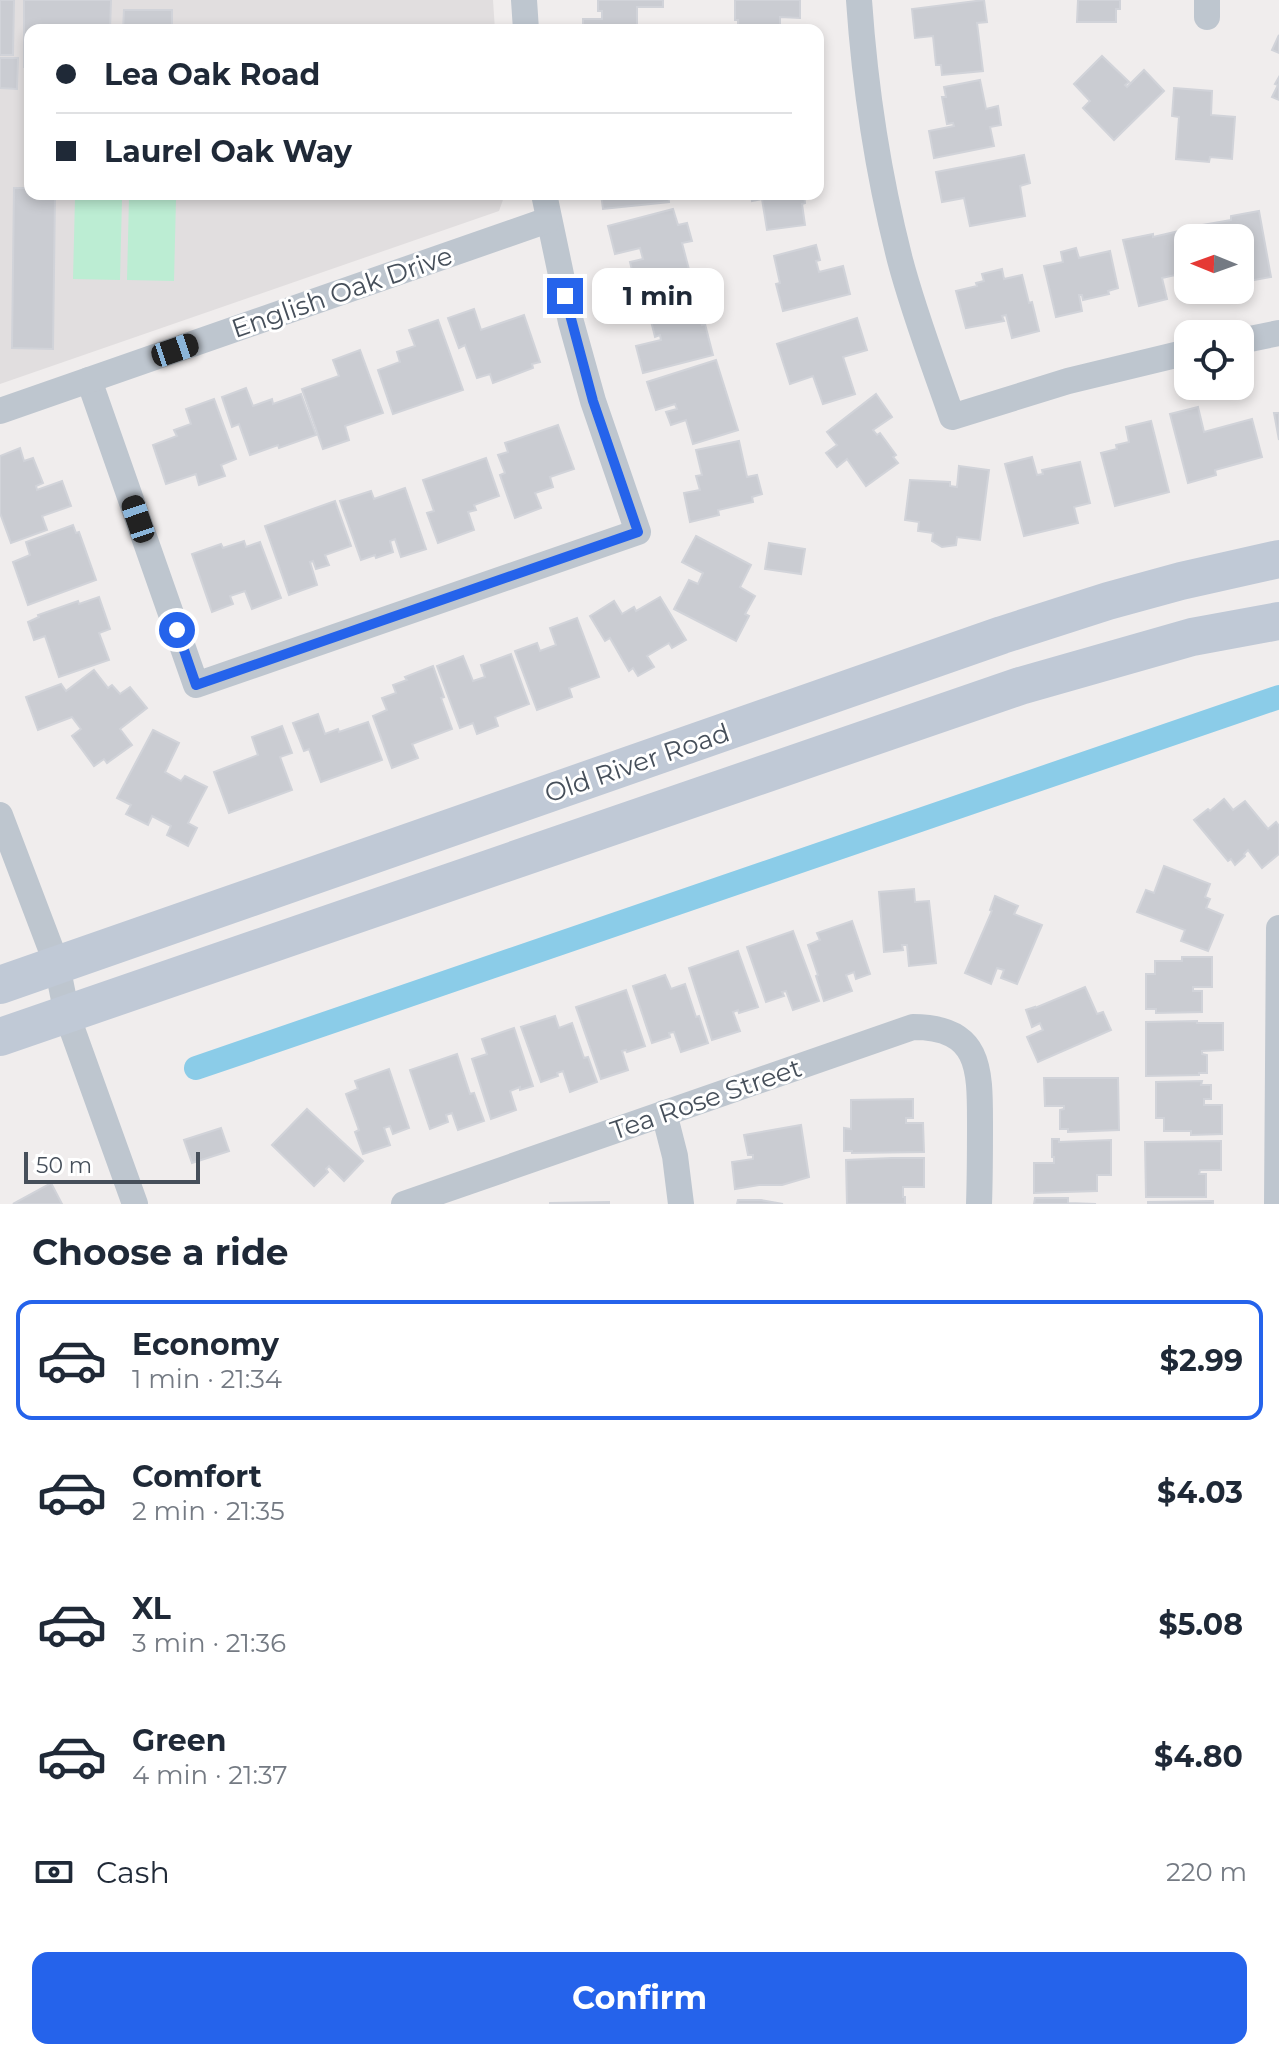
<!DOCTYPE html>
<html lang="en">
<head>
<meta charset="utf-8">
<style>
  body { margin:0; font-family:Montserrat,sans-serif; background:#f2f2f3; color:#1f2937; height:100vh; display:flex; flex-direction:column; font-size:30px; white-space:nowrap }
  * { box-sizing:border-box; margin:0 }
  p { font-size:26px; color:#747a83 }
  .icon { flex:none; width:44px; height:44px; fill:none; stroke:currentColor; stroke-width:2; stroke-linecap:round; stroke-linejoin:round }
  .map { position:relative; height:1204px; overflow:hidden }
  .details { display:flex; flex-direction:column; background:#fff; flex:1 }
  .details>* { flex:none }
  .hud { position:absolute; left:24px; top:24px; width:800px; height:176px; border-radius:16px; box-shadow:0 4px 12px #0003; display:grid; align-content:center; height:176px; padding:0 32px; background:#fff }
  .needle { width:52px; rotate:271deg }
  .controls { position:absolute; left:1174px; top:224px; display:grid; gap:16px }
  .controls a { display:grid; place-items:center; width:80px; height:80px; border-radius:16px; background:#fff; box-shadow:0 4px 12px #0003; font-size:40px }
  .scale { position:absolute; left:24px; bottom:20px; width:176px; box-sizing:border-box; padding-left:8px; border:4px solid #464f5a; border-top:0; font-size:22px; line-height:28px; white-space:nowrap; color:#464f5a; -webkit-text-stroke:6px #fff; paint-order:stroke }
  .end { position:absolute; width:36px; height:36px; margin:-18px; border:10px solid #2563eb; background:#fff; box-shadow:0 0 0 4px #fff }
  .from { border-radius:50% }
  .bubble { position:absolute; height:56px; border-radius:16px; background:#fff; box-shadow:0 4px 12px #0003; font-size:26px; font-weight:700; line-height:56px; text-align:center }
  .car { position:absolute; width:24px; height:48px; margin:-24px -12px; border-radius:10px; box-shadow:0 0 6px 2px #0007; background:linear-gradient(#222 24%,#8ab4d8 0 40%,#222 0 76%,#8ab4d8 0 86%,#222 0) }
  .hud b { display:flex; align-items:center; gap:28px; height:76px; font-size:30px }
  .hud b+b { border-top:2px solid #e0e1e3 }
  .hud i { width:20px; height:20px; background:#1f2937 }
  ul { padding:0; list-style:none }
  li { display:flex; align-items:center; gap:24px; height:120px; margin:0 16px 12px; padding:0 16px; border:4px solid transparent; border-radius:16px }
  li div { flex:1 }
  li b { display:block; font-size:30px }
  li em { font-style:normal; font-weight:700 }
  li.selected { border-color:#2563eb }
  li>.icon { width:72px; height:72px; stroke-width:1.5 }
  h2 { padding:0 32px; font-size:36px; line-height:96px }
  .pay { display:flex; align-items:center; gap:20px; height:88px; padding:0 32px; font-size:30px }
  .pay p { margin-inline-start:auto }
  .primary-button { display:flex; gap:16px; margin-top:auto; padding:16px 32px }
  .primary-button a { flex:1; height:92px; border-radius:16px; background:#2563eb; color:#fff; font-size:32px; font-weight:700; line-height:92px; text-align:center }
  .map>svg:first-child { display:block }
</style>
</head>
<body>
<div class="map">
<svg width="1279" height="1204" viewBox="0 0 1279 1204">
  <rect width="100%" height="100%" fill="#f0eded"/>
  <polygon fill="#e1dedf" points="0,0 493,0 495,30 30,30 30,194 505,194 499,211 0,384"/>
  <g fill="#bcedd3">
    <polygon points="75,198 122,199 120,280 73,279"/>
    <polygon points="129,198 176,199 174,281 127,280"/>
  </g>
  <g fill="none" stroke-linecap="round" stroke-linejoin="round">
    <polyline stroke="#8bcce8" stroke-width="24" points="196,1068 1279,697"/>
  </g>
  <g fill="#caccd2" stroke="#d1d3d9" stroke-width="2">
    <polygon points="0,0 14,0 13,55 0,55"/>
    <polygon points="24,0 111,0 110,30 30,30 30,67 24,67"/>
    <polygon points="598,0 663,0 663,7 637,7 637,30 583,30 583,19 602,19 602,11 598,11"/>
    <polygon points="735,0 800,0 800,18 780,17 780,30 738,30 738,20 735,20"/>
    <polygon points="984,0 987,22 977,23 983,71 942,75 941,65 936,65 933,36 915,38 912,9"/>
    <polygon points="1078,0 1120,0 1120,9 1116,9 1116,22 1077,22"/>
    <polygon points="124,10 172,10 172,30 123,30"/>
    <polygon points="1279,35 1279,53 1272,50"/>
    <polygon points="1102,56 1129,82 1125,85 1127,87 1144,70 1164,91 1114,140 1083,108 1090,101 1074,84"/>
    <polygon points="0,58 18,58 17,89 0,88"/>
    <polygon points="1279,77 1279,100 1272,97 1278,85 1275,84"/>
    <polygon points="980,80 986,109 998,106 1001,125 990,127 994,146 934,158 929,131 954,126 953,123 947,124 942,97 946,97 944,87"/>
    <polygon points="1174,88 1212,91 1211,115 1235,117 1232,159 1210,157 1209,162 1176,159 1179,117 1172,116"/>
    <polygon points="1024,155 1030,183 1020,186 1025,216 970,226 964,198 942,202 936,172"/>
    <polygon points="14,188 30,188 30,194 55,194 53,349 12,348"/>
    <polygon points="601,194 668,194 669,202 603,209"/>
    <polygon points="751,194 804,194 805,203 802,204 805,225 767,230 762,199 752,201"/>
    <polygon points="673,209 678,225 687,223 692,241 682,243 692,281 638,294 630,262 643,259 640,248 615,254 608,226"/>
    <polygon points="1259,211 1271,277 1243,282 1240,267 1240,238 1205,238 1202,225 1231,220 1231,216"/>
    <polygon points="1192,228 1194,238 1188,238 1188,275 1175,278 1175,275 1162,278 1167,299 1139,306 1123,240 1153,234 1153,237"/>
    <polygon points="816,245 820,260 816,261 819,272 843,266 850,294 783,311 776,284 780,283 774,256"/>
    <polygon points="1076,248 1079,258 1110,251 1118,288 1108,291 1109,294 1083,300 1082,295 1079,295 1082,311 1056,317 1044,266 1063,262 1061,252"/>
    <polygon points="1002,269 1004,279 1022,275 1029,303 1032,302 1039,331 1012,338 1006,315 1002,316 1004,321 966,328 956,291 977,286 976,283 984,281 982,274"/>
    <polygon points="692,288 702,325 705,324 713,355 643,373 636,346 661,340 660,335 655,337 649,313 653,312 650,299"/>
    <polygon points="474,309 481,330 524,315 540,362 532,364 533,368 493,383 490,374 477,378 465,345 459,348 448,318"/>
    <polygon points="857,318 867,350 843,357 855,394 823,404 813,376 790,384 777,344"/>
    <polygon points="438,320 463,390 393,414 378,370 400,362 397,352 415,346 409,330"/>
    <polygon points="360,350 383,413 345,426 349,440 323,449 302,389 339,376 333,360"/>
    <polygon points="716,360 738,430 693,444 686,420 671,425 666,412 677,409 675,404 656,410 647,382"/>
    <polygon points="246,388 253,406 272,399 273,404 301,394 316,435 279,448 278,445 250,455 239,424 232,427 222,397"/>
    <polygon points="876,394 892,417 873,430 877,435 880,433 896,455 893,457 898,463 866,486 847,459 837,467 826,453 837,445 827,432"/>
    <polygon points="214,399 236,459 221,465 225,476 199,485 196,474 166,484 153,445 177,436 174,430 191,424 186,409"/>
    <polygon points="1198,407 1204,432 1252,419 1262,457 1215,470 1216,475 1188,483 1170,414"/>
    <polygon points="1274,413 1279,413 1279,440"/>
    <polygon points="1151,421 1169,492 1115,506 1101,453 1117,449 1116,445 1129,442 1126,427"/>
    <polygon points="558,425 574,469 550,477 553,487 535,493 541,508 515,518 500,475 505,473 498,455 508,452 505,443"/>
    <polygon points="739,441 747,477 757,475 762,494 752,497 753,502 718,510 719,515 690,522 684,493 700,490 696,476 702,475 696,450"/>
    <polygon points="20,448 24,461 33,458 43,483 36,486 37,490 62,481 71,506 42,516 47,530 11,543 0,513 0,456"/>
    <polygon points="1032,457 1037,475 1043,474 1042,470 1080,462 1090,503 1074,507 1078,523 1024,536 1005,464"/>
    <polygon points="486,458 499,496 474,505 476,510 468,512 474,530 438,543 427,513 434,511 423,480"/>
    <polygon points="959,466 989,470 980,540 957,537 956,545 942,547 932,541 933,533 918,531 919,522 905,520 910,480 950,482 950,486 957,487"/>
    <polygon points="405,488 426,549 401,557 395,539 390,541 393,552 376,558 375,555 361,560 340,501 371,491 374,499"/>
    <polygon points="335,501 351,546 325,555 329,565 316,569 313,561 310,562 317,585 289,595 265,526"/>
    <polygon points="73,525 76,533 79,532 96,580 28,605 13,562 30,555 26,542"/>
    <polygon points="696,536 751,565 740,587 755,596 745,614 749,616 736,641 674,609 689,580 698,584 703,573 682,562"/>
    <polygon points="244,541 246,547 260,542 281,598 252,609 245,591 230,596 233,604 212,612 192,554 221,544 223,548"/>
    <polygon points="769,543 805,549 801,574 765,569"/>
    <polygon points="99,597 110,629 99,633 109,660 59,677 45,636 34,640 28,622 39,617 38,615 78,601 79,604"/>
    <polygon points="660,597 686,640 672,648 669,643 647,656 654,667 638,676 633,668 629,671 610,638 605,641 590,616 614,601 622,614 634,607 636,611"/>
    <polygon points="577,618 599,677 569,688 572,697 537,710 515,651 537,643 540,651 556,645 550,628"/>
    <polygon points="511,654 529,704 495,717 498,726 477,734 473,723 460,728 437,666 463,656 473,681 485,677 481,665"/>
    <polygon points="433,666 444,697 441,698 452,729 412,744 418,758 392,768 373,716 387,710 382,698 396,693 393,685 407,680 405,677"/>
    <polygon points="94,670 108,688 112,685 120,694 130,687 147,708 120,729 132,745 107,763 104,759 94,766 72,736 81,729 72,717 38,730 26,697 61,684 66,691"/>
    <polygon points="318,714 325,734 338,729 339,732 368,722 382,760 321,782 309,749 304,751 293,723"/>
    <polygon points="282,726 292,753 280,757 292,790 229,813 214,772 258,755 252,737"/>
    <polygon points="153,730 179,743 165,772 181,781 185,776 207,787 188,823 197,828 188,846 167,835 171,826 152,816 148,825 126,814 131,805 117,798"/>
    <polygon points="1224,799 1233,810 1245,801 1268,829 1276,822 1279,826 1279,854 1262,868 1248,850 1244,854 1245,856 1235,865 1231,859 1228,861 1194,820 1208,809 1210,811"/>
    <polygon points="1164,866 1210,884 1205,897 1210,899 1206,908 1223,915 1208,951 1181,941 1185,930 1137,912 1146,890 1154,893"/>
    <polygon points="914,889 915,902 929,901 936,963 909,966 907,945 902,945 903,950 884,952 879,892"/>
    <polygon points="995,896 1018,906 1014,914 1042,925 1017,984 1001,978 1004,970 997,968 991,984 965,973 992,911 990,910"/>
    <polygon points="852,921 870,974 856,979 854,972 846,975 852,991 824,1001 816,976 818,975 808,945 820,940 817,933"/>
    <polygon points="793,931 819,1001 793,1010 786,991 782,992 784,996 766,1002 747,947"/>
    <polygon points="738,951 758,1007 739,1013 738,1010 733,1012 740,1031 712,1040 689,968"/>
    <polygon points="1182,957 1212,957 1212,987 1193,987 1193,991 1202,991 1202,1012 1156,1013 1156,1009 1146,1009 1146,974 1155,974 1155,961 1182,961"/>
    <polygon points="665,975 671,989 685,984 696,1017 699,1016 708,1043 681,1052 674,1032 669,1033 670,1037 652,1043 633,986"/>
    <polygon points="1085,987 1097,1014 1103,1012 1111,1030 1038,1062 1027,1037 1043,1030 1040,1023 1032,1027 1026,1010 1035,1007 1035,1008"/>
    <polygon points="626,990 645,1046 627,1052 626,1050 622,1051 628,1070 601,1079 576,1007"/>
    <polygon points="555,1016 559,1028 572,1023 584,1058 588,1057 597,1082 570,1092 563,1071 557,1073 558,1076 541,1082 521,1027"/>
    <polygon points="1197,1021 1197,1023 1223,1023 1223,1050 1202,1051 1202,1054 1207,1055 1207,1073 1199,1073 1199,1075 1146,1076 1146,1022"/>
    <polygon points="514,1028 533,1086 520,1090 520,1087 510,1091 516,1110 491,1119 472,1059 487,1054 482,1039"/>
    <polygon points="457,1054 470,1094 474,1093 484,1121 458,1130 452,1113 446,1115 448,1122 430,1129 410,1070"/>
    <polygon points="389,1069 409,1128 393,1134 390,1126 384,1128 390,1145 363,1154 355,1132 359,1130 346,1094 358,1089 355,1081"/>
    <polygon points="1044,1078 1118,1078 1119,1130 1068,1132 1068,1129 1060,1129 1060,1110 1064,1109 1064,1106 1045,1106"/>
    <polygon points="1202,1081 1201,1085 1211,1085 1211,1099 1204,1099 1204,1105 1222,1105 1222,1134 1191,1135 1191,1131 1164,1131 1164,1118 1156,1118 1156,1082"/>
    <polygon points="913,1099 913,1118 906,1118 906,1123 923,1123 924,1152 852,1153 852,1151 844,1151 844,1128 851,1129 851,1100"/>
    <polygon points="307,1109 363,1161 344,1181 329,1166 326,1169 328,1172 314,1186 272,1145"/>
    <polygon points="801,1125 809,1177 782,1185 759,1185 735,1189 732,1162 753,1159 753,1155 748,1155 744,1135"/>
    <polygon points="221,1128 229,1151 192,1163 184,1140"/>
    <polygon points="1052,1139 1059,1139 1059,1142 1111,1140 1111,1175 1097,1175 1097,1191 1034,1193 1034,1163 1054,1163 1054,1157 1052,1157"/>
    <polygon points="1221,1141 1221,1170 1200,1170 1199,1174 1206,1174 1206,1197 1146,1197 1145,1142"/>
    <polygon points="892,1158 924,1158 924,1187 903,1187 903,1197 905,1197 905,1204 847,1204 846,1160"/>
    <polygon points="51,1183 62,1204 13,1204"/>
    <polygon points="1035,1198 1068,1198 1068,1203 1096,1204 1034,1204"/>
    <polygon points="738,1200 761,1200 783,1204 737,1204"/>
    <polygon points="1213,1201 1213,1204 1148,1204 1148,1202"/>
    <polygon points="609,1202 609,1204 550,1204 550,1203"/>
  </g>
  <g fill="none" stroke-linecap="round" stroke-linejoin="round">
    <g stroke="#bec6cf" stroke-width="26">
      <polyline points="524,0 526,30"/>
      <path d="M 859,0 C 865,88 878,174 900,260 C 914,313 934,365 952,417 L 1068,381 L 1188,352"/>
      <polyline points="1207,17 1207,0"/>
      <polyline points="1240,341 1279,333"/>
      <polyline points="89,380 196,685 638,532 593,401 571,322 544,194"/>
      <polyline points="0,411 548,220"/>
      <polyline points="0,815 57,965 67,1015 135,1204"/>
      <polyline points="664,1113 675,1156 681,1204"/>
      <path d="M 404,1204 L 913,1027 C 980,1027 980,1068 980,1122 C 980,1150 980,1177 979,1204"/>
      <polyline points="1277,1204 1279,928"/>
    </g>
    <g stroke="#c0c9d6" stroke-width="38">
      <polyline points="0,985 1002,635 1108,601 1181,581 1279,559"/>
      <polyline points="0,1037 1020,686 1192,637 1279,621"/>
    </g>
  </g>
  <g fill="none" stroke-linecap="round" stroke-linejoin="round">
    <polyline stroke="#2563eb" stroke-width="10" points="177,630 196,685 638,532 593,401 565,296"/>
  </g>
  <g text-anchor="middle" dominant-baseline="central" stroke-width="6" stroke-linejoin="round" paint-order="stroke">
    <g font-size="26" fill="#464f5a" stroke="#fff">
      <text transform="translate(342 292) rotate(-19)">English Oak Drive</text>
      <text transform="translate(637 763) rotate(-19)">Old River Road</text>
      <text transform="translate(706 1099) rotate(-19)">Tea Rose Street</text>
    </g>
  </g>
</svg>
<div class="controls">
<a><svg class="needle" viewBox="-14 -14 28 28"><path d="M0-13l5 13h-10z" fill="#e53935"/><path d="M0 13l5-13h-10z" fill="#747a83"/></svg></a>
<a><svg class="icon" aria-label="locate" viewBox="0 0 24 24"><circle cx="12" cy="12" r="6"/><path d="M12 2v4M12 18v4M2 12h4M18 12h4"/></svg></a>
</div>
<div class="scale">50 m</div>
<i class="end from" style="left:177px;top:630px"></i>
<i class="end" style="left:565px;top:296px"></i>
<div class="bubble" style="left:592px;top:268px;width:132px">1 min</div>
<i class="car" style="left:175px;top:350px;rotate:71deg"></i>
<i class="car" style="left:138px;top:519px;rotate:341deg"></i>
<div class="hud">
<b><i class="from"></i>Lea Oak Road</b>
<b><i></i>Laurel Oak Way</b>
</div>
</div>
<section class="details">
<h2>Choose a ride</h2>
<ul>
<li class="selected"><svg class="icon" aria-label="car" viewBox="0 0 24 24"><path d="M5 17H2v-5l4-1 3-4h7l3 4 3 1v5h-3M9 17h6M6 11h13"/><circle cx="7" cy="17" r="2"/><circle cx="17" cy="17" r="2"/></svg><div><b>Economy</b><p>1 min · 21:34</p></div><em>$2.99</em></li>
<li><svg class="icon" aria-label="car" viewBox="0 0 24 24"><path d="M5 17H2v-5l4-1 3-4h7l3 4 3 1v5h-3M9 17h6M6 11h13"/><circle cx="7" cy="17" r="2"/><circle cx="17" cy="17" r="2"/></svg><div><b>Comfort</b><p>2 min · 21:35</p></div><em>$4.03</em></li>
<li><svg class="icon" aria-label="car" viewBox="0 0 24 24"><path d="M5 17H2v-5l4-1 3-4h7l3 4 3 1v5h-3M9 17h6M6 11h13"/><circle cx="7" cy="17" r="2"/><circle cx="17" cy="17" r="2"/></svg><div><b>XL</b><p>3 min · 21:36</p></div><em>$5.08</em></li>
<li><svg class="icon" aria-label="car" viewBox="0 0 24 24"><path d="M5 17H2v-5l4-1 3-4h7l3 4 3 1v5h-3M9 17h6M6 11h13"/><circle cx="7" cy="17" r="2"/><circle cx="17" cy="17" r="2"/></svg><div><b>Green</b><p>4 min · 21:37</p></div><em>$4.80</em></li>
</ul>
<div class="pay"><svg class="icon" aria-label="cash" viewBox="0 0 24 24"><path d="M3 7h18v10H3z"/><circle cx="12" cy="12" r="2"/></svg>Cash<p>220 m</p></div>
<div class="primary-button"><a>Confirm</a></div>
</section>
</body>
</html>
